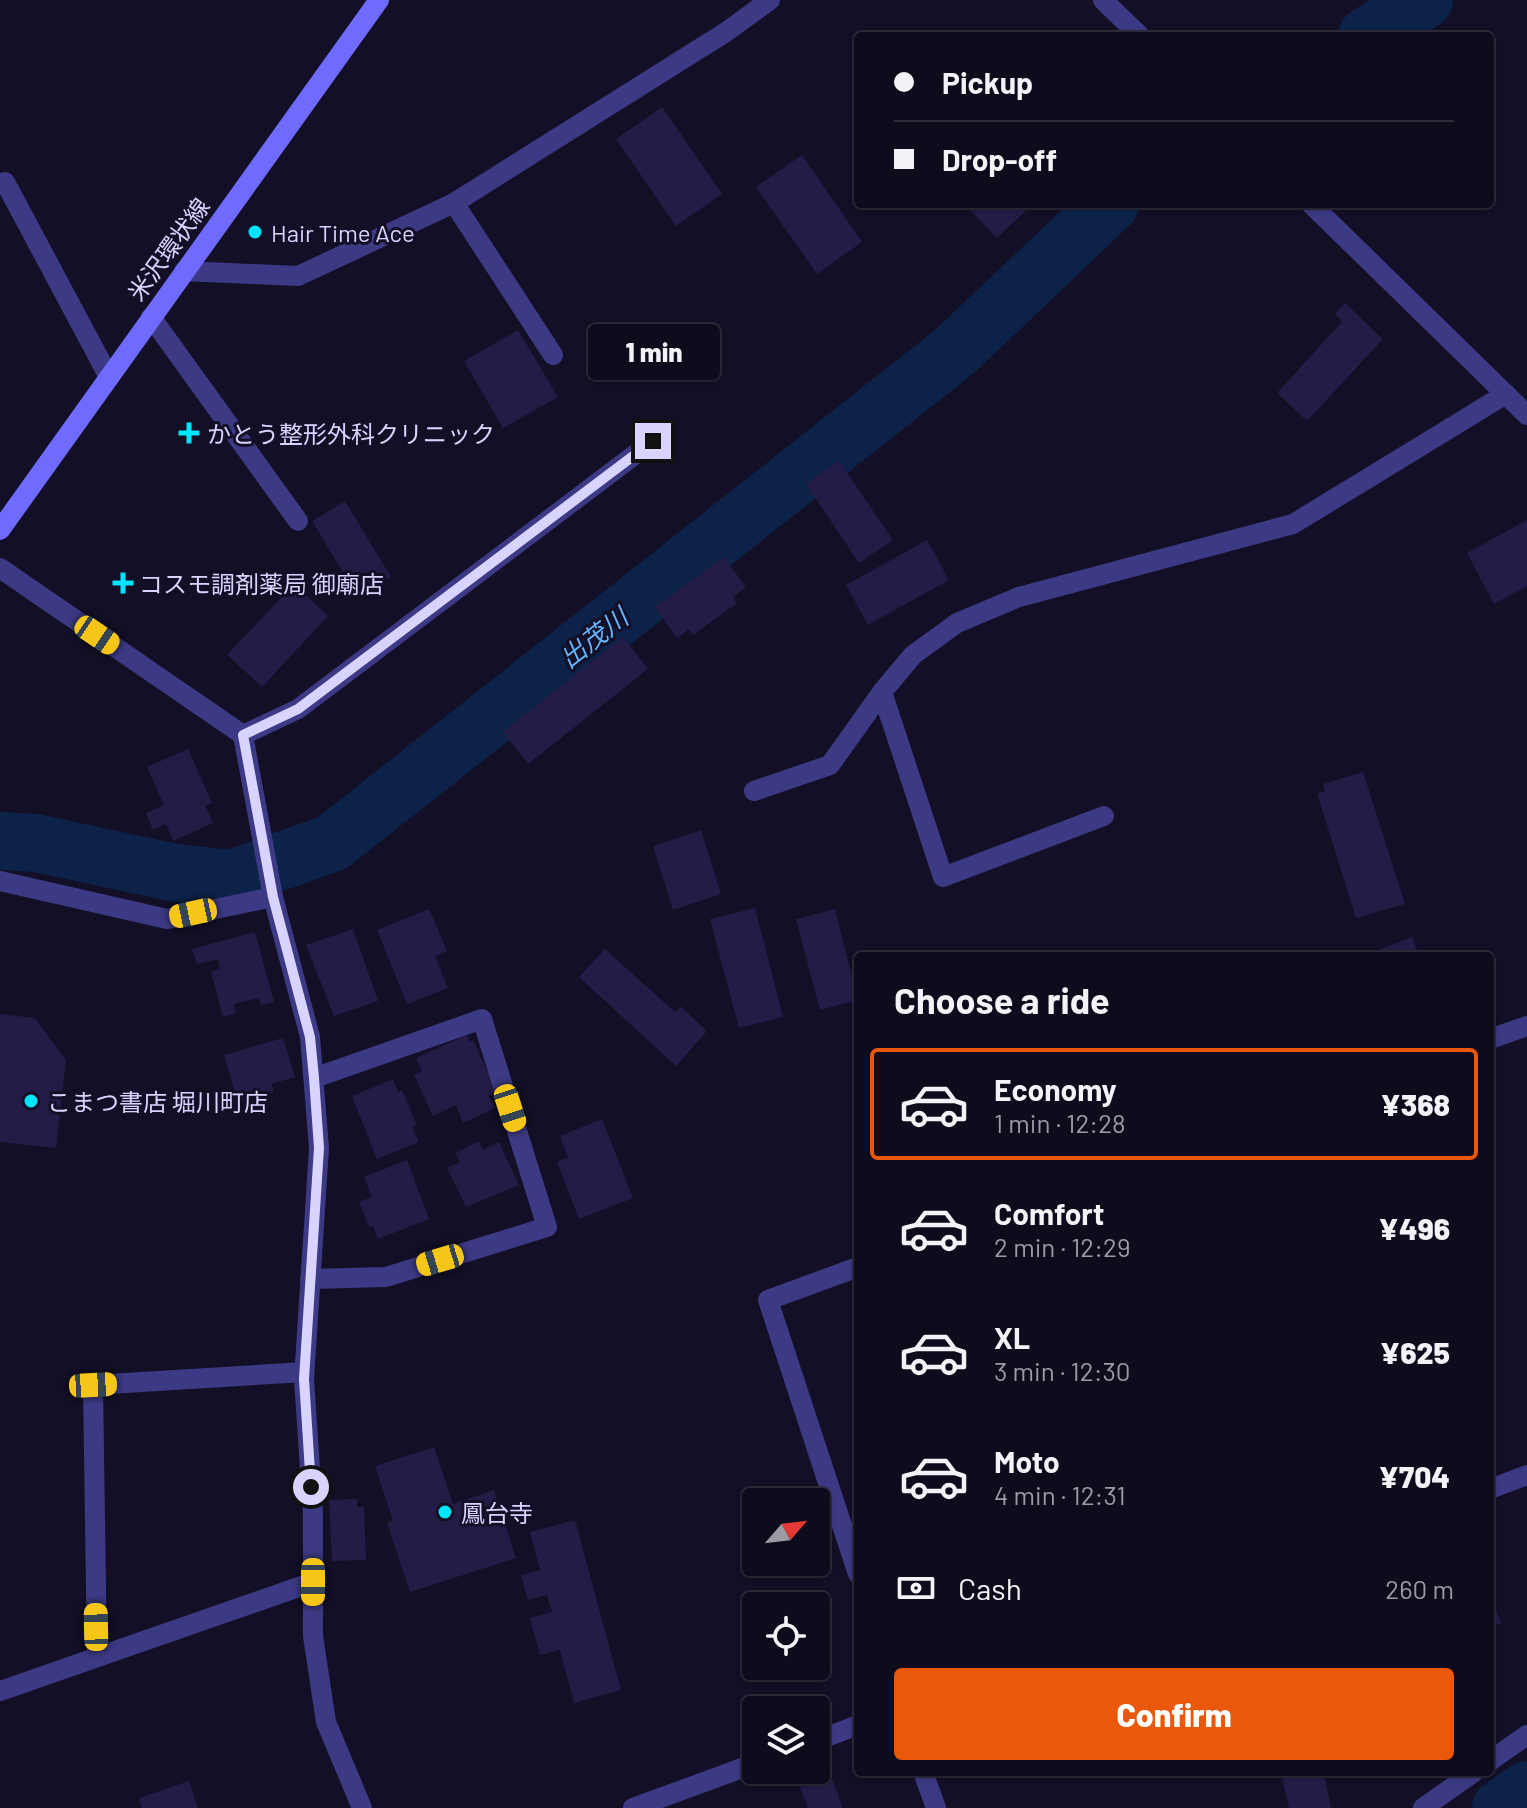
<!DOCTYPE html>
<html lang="en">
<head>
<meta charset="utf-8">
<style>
  body { margin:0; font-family:Barlow,"Noto Sans JP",sans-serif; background:#171425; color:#f1f3f6; height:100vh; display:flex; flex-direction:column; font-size:30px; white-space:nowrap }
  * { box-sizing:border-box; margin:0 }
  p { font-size:26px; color:#9b9ba3 }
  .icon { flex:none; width:44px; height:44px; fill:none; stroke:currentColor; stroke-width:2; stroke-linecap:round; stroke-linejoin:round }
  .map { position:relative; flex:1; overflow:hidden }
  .panel { position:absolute; left:854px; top:952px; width:640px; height:824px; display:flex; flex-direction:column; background:#0e0b1c; border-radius:8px; box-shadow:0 2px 6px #0004,0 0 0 2px #2e2b3b }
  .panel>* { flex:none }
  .banner { position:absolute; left:854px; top:32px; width:640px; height:176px; border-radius:8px; box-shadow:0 2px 6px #0004,0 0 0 2px #2e2b3b; display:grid; align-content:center; height:176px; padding:0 40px; background:#0e0b1c }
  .needle { width:52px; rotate:62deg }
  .controls { position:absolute; left:742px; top:1488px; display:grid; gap:16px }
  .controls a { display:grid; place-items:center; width:88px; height:88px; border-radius:8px; background:#0e0b1c; box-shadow:0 2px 6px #0004,0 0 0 2px #2e2b3b; font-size:40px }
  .end { position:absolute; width:36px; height:36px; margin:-18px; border:10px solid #d9d4ff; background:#111; box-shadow:0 0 0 4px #111 }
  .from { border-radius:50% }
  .bubble { position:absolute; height:56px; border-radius:8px; background:#0e0b1c; box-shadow:0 2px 6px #0004,0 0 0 2px #2e2b3b; font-size:26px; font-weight:800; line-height:56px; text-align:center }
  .car { position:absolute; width:24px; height:48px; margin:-24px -12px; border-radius:10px; box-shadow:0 0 6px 2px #0007; background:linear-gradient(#f5c518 24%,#345 0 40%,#f5c518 0 76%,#345 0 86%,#f5c518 0) }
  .banner b { display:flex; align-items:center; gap:28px; height:76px; font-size:30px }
  .banner b+b { border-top:2px solid #2e2b3b }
  .banner i { width:20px; height:20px; background:#f1f3f6 }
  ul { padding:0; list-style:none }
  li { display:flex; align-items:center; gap:24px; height:112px; margin:0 16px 12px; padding:0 24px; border:4px solid transparent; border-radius:8px }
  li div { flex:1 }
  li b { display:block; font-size:30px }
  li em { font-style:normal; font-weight:800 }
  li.on { border-color:#ea580c }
  li>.icon { width:72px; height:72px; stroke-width:1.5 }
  h2 { padding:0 40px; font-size:36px; line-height:96px }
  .pay { display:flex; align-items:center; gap:20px; height:88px; padding:0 40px; font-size:30px }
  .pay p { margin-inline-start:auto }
  .cta { display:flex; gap:16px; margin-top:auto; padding:16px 40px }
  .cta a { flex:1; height:92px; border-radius:8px; background:#ea580c; color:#fff; font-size:32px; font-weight:800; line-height:92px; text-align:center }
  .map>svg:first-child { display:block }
</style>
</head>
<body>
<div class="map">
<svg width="1527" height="1808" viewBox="0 0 1527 1808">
  <rect width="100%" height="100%" fill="#130f26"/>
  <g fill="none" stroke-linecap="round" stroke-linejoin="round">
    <g stroke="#0c2248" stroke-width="58">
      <polyline points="1367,36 1424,0"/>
      <polyline points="0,841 36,843 171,872 231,879 332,843 954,352 1110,204"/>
      <polyline points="1501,1808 1527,1790"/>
    </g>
  </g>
  <g fill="#241b47">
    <polygon points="662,107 722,194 676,226 616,139"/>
    <polygon points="802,155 862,242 817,274 756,187"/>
    <polygon points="976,204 1033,204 997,238 970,210"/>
    <polygon points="1345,303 1383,339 1307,421 1277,393 1342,322 1335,314"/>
    <polygon points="518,330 558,397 503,428 464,361"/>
    <polygon points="839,461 893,540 859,563 806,484"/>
    <polygon points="345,501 391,577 358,597 312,521"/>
    <polygon points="1527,520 1527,586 1494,604 1467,553"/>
    <polygon points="927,540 949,580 868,625 846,585"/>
    <polygon points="724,557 746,587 733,597 737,603 693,635 689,629 677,638 655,607"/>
    <polygon points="294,584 328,616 262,687 227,655"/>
    <polygon points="623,637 648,669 528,764 503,732"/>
    <polygon points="188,749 212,803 205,806 213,823 173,841 166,824 153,830 146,813 164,805 147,767"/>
    <polygon points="1363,772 1405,904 1356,918 1317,793 1325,791 1323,784"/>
    <polygon points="701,830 721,894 673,910 653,846"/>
    <polygon points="755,908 783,1017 739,1028 710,919"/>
    <polygon points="429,909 447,951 435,956 448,988 407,1004 377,930"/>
    <polygon points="835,909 858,1000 820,1010 796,919"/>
    <polygon points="353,929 378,1001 334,1016 306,945"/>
    <polygon points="255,932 274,1002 261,1005 259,998 234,1004 236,1013 223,1017 211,972 220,969 218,959 197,964 192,949"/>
    <polygon points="1412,937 1419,956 1363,956"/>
    <polygon points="605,949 675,1012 680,1006 707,1031 676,1066 579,977"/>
    <polygon points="0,1014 35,1018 66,1060 56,1148 0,1142"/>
    <polygon points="467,1035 469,1042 473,1040 497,1092 489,1096 495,1108 463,1123 456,1105 433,1116 414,1075 422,1071 416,1058"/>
    <polygon points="283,1038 295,1077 271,1084 274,1092 238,1103 224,1055"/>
    <polygon points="393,1079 398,1092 402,1090 417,1125 412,1127 419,1142 377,1159 352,1096"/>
    <polygon points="602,1119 633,1198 579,1219 557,1162 568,1157 560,1136"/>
    <polygon points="479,1141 483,1150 499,1142 519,1185 466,1207 447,1168 460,1162 455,1153"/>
    <polygon points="407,1160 429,1219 378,1239 373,1226 369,1227 359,1202 372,1197 364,1177"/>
    <polygon points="434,1447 453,1504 494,1490 516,1558 410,1592 387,1523 393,1521 375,1466"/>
    <polygon points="357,1499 357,1507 364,1506 366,1560 332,1561 329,1500"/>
    <polygon points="575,1520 621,1690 574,1703 560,1650 540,1655 530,1618 552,1612 547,1595 528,1600 521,1575 540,1570 530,1532"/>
    <polygon points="1490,1592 1501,1623 1490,1627"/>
    <polygon points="827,1766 843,1808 808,1808 796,1777"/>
    <polygon points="1281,1772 1324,1772 1331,1808 1289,1808"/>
    <polygon points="189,1781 198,1808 142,1808 139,1798"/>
  </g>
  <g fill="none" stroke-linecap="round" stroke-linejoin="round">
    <g stroke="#3d3a85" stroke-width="20">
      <polyline points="5,182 109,377"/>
      <polyline points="454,203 553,355"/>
      <polyline points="184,271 298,276 454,203 726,32 770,0"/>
      <polyline points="151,317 298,521"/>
      <polyline points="0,568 243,735 298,709 653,441"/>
      <polyline points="243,735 273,897 310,1037 319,1148 304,1379 313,1513 313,1636 326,1722 362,1808"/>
      <polyline points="754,791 830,765 882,692"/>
      <polyline points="1104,816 943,877 882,692 913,655 957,623 1019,597 1293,524 1506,394"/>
      <polyline points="0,881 167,919 273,897"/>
      <polyline points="1490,1039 1527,1026"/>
      <polyline points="858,1267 768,1300 858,1574"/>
      <polyline points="310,1279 386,1277 547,1227 482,1019 314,1078"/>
      <polyline points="1490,1489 1527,1475"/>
      <polyline points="97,1657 93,1385 304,1372"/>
      <polyline points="0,1691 313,1582"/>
      <polyline points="816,1741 858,1725"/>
      <polyline points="1490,1761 1527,1735"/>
      <polyline points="923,1772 936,1808"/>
      <polyline points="633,1808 756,1763"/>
      <polyline points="1423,1808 1474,1772"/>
    </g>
    <g stroke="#3d3a85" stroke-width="20">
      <polyline points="1103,0 1140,36"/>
      <polyline points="1311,204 1527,415"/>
    </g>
    <polyline stroke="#6f6bff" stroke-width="20" points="0,530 379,0"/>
  </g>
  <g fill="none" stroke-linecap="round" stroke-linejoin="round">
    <polyline stroke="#d9d4ff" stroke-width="10" points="311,1487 304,1379 319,1148 314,1078 310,1037 273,897 243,735 298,709 653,441"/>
  </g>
  <g fill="#00e5ff" stroke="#130f26" stroke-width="3">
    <circle cx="255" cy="232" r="8"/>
    <path d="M185 421h8v8h8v8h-8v8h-8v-8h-8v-8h8z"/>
    <path d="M119 571h8v8h8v8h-8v8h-8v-8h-8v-8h8z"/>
    <circle cx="31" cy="1101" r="8"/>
    <circle cx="445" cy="1512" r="8"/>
  </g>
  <g text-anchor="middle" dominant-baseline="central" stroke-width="6" stroke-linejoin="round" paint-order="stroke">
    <g font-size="24" fill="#d9d4ff" stroke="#130f26" text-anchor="start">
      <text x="271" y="232">Hair Time Ace</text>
      <text x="207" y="433">かとう整形外科クリニック</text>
      <text x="139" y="583">コスモ調剤薬局 御廟店</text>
      <text x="47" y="1101">こまつ書店 堀川町店</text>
      <text x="461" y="1512">鳳台寺</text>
    </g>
    <g font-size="24" fill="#d9d4ff" stroke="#130f26">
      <text transform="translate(168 249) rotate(-54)">米沢環状線</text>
    </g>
    <g font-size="26" font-style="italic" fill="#62b6ff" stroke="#130f26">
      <text transform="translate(593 637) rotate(-38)">出茂川</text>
    </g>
  </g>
</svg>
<div class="controls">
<a><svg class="needle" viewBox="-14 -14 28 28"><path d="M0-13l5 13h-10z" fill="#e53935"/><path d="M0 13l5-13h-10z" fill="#9b9ba3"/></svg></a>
<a><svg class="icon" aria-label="locate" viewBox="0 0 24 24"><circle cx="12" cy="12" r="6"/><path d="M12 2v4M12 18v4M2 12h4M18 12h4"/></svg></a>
<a><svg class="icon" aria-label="layers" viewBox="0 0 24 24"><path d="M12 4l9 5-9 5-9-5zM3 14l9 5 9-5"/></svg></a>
</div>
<i class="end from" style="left:311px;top:1487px"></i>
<i class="end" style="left:653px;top:441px"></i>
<div class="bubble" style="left:588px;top:324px;width:132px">1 min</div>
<i class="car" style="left:97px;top:635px;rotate:124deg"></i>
<i class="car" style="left:193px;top:913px;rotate:258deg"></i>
<i class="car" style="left:510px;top:1108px;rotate:162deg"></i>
<i class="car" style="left:440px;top:1260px;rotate:253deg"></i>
<i class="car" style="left:93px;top:1385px;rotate:87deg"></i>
<i class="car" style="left:313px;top:1582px;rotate:180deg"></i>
<i class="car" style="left:96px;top:1627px;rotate:359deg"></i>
<div class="banner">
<b><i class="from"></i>Pickup</b>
<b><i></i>Drop-off</b>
</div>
<section class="panel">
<h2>Choose a ride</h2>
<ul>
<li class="on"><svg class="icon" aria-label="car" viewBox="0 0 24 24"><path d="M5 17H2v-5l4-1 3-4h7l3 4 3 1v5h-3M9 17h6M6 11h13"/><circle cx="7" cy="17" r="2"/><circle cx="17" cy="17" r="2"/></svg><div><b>Economy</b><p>1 min · 12:28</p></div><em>¥368</em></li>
<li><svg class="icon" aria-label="car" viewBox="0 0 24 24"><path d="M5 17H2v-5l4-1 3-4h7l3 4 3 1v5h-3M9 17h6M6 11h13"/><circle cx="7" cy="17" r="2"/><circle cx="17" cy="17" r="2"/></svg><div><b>Comfort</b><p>2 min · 12:29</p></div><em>¥496</em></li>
<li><svg class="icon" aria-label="car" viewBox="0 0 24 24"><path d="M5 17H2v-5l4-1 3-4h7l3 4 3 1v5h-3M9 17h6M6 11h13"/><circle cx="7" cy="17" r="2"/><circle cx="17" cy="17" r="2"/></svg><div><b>XL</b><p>3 min · 12:30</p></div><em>¥625</em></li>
<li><svg class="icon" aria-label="car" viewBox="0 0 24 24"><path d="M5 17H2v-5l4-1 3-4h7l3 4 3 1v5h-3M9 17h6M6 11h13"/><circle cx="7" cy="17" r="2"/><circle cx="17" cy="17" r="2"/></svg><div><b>Moto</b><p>4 min · 12:31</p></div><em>¥704</em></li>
</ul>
<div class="pay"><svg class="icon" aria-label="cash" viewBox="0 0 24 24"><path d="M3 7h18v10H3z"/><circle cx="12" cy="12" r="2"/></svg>Cash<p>260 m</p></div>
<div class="cta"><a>Confirm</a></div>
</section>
</div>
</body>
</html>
